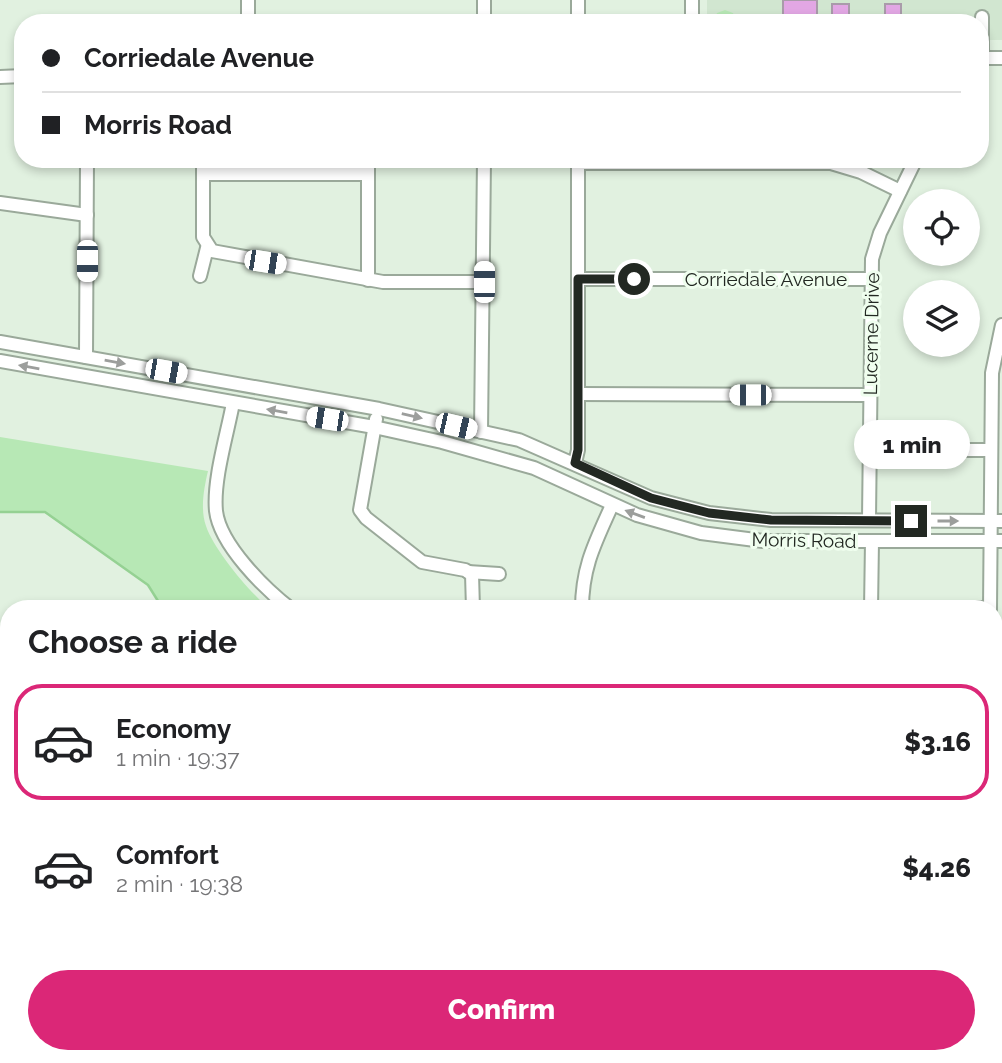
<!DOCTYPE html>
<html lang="en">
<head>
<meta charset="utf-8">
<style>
  body { margin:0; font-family:Raleway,sans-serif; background:#f2f2f2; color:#202124; height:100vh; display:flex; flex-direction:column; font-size:26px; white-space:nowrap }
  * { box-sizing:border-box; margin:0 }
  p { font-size:23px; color:#757577 }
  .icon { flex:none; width:38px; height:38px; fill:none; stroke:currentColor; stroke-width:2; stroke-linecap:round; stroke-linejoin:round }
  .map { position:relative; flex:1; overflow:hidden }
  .details { position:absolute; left:0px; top:600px; width:1003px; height:464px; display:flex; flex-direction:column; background:#fff; border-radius:28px 28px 0 0; box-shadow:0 4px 10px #0003 }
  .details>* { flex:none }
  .hud { position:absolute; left:14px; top:14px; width:975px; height:154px; border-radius:28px; box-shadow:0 4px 10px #0003; display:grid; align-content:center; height:154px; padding:0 28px; background:#fff }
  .buttons { position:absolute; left:903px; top:189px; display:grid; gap:14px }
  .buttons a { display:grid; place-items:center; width:77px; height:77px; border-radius:50%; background:#fff; box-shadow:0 4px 10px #0003; font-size:35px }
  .end { position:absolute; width:32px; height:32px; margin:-16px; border:9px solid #222822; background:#fff; box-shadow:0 0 0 4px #fff }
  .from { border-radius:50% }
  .bubble { position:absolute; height:49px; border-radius:24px; background:#fff; box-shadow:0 4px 10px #0003; font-size:23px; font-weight:800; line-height:49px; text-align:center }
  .car { position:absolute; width:21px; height:42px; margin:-21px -10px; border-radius:9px; box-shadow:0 0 5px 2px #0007; background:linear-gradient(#fff 24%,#345 0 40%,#fff 0 76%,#345 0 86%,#fff 0) }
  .hud b { display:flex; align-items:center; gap:24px; height:66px; font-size:26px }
  .hud b+b { border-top:2px solid #e0e0e0 }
  .hud i { width:18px; height:18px; background:#202124 }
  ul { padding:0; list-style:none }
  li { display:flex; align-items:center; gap:21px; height:116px; margin:0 14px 10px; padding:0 14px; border:4px solid transparent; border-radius:28px }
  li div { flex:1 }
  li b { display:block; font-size:26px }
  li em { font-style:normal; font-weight:800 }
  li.active { border-color:#db2777 }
  li>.icon { width:63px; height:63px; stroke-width:1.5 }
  h2 { padding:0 28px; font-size:32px; line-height:84px }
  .action { display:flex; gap:14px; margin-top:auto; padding:14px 28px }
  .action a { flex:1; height:80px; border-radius:42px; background:#db2777; color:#fff; font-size:28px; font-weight:800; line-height:80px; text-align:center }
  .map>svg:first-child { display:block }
</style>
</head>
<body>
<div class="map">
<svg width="1002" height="1063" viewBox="0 0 1002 1063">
  <rect width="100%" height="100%" fill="#e1f1e0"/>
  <polygon fill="#d1e6d0" points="707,0 1002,0 1002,40 980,40 980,23 707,23"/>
  <g fill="#b7e8b5">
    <polygon points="725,10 733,13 737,23 713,23 717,13"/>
    <path d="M 0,437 L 208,471 C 204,488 200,509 206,526 C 214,550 251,594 270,609 L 163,609 L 148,585 L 45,513 L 0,512 Z"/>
    <polygon points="613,1055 788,1055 801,1063 623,1063"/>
  </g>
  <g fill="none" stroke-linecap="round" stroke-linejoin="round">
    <g stroke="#95d193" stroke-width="2.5">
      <polyline points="0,512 45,512 148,585 163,609"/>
      <polyline points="613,1055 623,1063"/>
    </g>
  </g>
  <g fill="#e2a7e4" stroke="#a99baa" stroke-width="2">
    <rect x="783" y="0" width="34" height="23"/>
    <rect x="832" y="4" width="17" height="19"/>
    <rect x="885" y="4" width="16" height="19"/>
    <rect x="853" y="18" width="27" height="5"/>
  </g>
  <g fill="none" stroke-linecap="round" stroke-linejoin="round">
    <g stroke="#9aa99a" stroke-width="16">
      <g id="minor">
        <polyline points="982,17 982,58"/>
        <polyline points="248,23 248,0"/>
        <polyline points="484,23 484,0"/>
        <polyline points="578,23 578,0"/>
        <polyline points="692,23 692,0"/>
        <polyline points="980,58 1002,58"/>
        <polyline points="0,77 23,76"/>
        <polyline points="203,159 203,237 212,251 383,282 484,282"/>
        <polyline points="578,163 831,163 861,172 900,191"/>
        <polyline points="203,174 368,174"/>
        <polyline points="0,203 87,215"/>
        <polyline points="200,276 207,248"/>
        <polyline points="578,279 870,279"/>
        <polyline points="368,280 368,159"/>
        <polyline points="0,342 379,409 519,440 651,498 709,513 771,520 1002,521"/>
        <polyline points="86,357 87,159"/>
        <polyline points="0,361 374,427 442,442 534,468 637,515 701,533 763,541 1002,541"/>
        <polyline points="578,394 870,395"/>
        <path d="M 233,403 C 227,435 213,480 216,511 C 220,545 265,589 291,609"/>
        <polyline points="376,419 360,510 366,518 422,562 465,570 472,574 473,609"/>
        <polyline points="481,432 484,159"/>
        <polyline points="869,450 990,450"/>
        <polyline points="575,463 578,450 578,159"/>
        <polyline points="869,519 872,259 880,233 916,159"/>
        <polyline points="468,572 499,574"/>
        <polyline points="871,608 990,608"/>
        <path d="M 582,609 C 582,567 595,543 612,505"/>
        <polyline points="871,609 872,541"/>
        <polyline points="990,609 992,373 1002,325"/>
        <polyline points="994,690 1002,821"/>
        <polyline points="994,842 1002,842"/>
        <polyline points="813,1055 827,1063"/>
        <polyline points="843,1063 847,1055"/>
      </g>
    </g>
    <use href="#minor" stroke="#fff" stroke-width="12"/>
  </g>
  <defs><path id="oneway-solid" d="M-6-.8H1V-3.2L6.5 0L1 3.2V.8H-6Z" transform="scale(1.75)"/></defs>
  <g fill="#9c9e9c">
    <use href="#oneway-solid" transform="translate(115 362) rotate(10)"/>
    <use href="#oneway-solid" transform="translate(29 367) rotate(-170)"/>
    <use href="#oneway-solid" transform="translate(277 411) rotate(-170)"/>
    <use href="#oneway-solid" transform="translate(412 416) rotate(13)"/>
    <use href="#oneway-solid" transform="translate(635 514) rotate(-160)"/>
    <use href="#oneway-solid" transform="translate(948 521)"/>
  </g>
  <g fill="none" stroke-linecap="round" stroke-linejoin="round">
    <polyline stroke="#222822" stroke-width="9" points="634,279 578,279 578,450 575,463 651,498 709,513 771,520 911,521"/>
  </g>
  <g text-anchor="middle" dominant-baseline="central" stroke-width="6" stroke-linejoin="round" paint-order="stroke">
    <g font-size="19" fill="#222822" stroke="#effeee">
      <text x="766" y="279">Corriedale Avenue</text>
      <text transform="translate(871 334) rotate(-89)">Lucerne Drive</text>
      <text transform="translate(804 540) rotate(1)">Morris Road</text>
    </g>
  </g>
</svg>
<div class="buttons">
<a><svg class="icon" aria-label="locate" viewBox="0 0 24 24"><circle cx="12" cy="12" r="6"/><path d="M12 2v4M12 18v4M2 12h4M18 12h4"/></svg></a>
<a><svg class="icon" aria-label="layers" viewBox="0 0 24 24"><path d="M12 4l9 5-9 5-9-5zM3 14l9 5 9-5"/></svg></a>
</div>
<i class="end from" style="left:634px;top:279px"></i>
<i class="end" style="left:911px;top:521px"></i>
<div class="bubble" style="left:854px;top:420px;width:116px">1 min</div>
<i class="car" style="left:87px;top:261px;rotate:180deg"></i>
<i class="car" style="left:265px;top:262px;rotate:99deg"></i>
<i class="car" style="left:484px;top:282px;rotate:0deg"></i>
<i class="car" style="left:166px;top:371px;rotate:100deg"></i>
<i class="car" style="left:750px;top:395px;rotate:270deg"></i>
<i class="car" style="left:327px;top:419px;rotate:279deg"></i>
<i class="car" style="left:456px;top:426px;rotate:103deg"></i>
<div class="hud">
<b><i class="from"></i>Corriedale Avenue</b>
<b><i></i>Morris Road</b>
</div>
<section class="details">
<h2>Choose a ride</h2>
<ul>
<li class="active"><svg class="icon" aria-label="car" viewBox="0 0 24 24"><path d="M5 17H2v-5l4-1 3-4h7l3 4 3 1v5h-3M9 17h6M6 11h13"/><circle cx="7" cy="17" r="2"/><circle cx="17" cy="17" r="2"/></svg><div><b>Economy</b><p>1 min · 19:37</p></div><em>$3.16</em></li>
<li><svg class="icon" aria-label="car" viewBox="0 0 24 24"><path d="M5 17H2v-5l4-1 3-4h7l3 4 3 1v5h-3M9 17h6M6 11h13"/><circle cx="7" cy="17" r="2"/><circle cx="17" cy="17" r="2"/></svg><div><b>Comfort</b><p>2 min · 19:38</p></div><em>$4.26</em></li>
</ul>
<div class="action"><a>Confirm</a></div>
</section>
</div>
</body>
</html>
